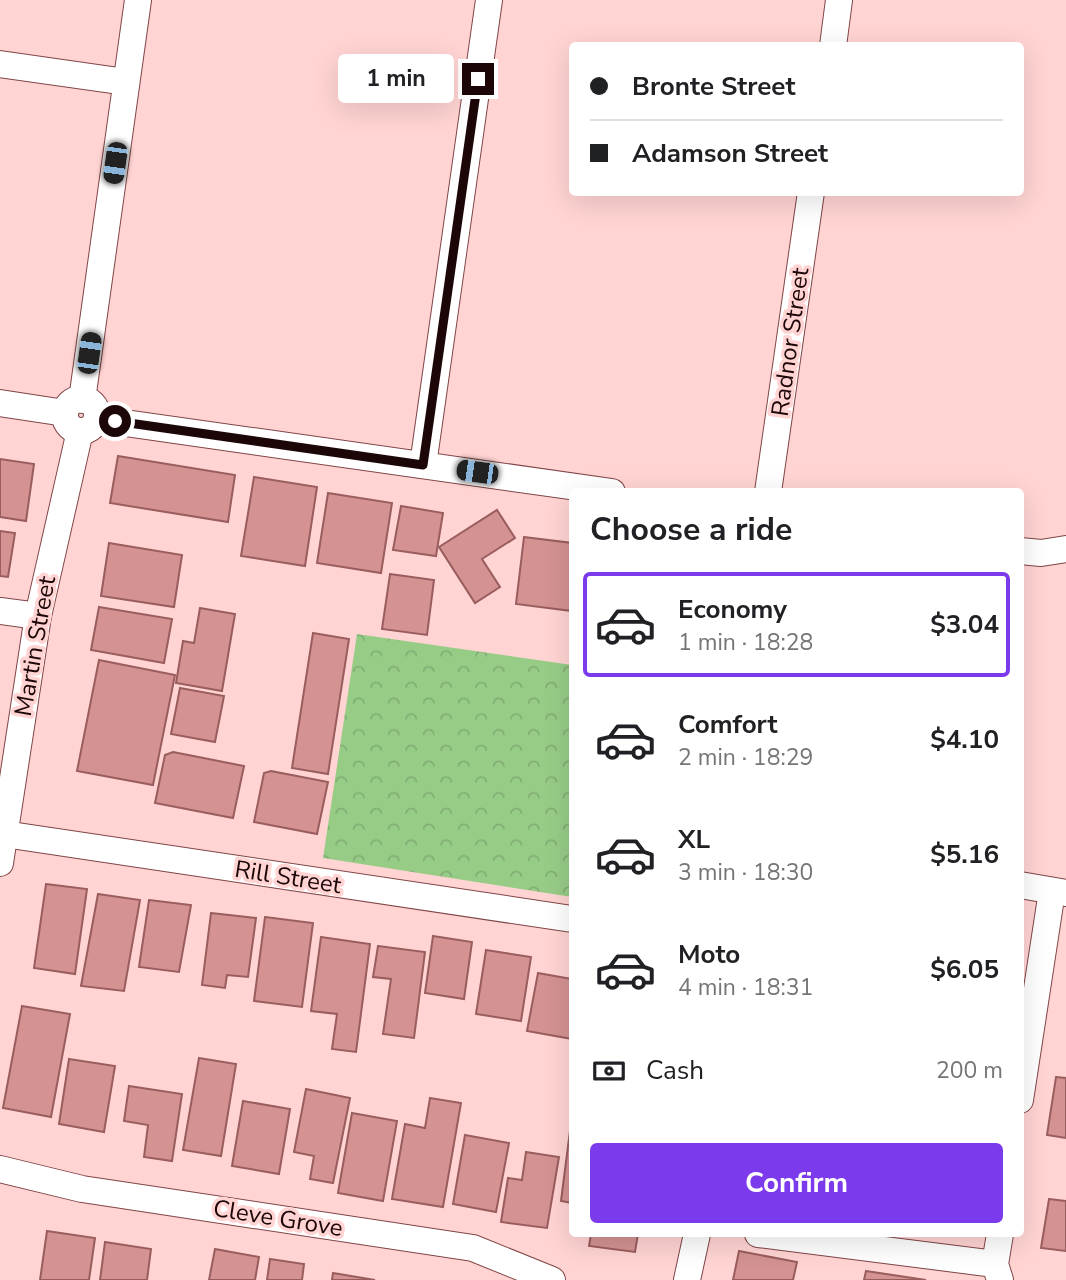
<!DOCTYPE html>
<html lang="en">
<head>
<meta charset="utf-8">
<style>
  body { margin:0; font-family:"Nunito Sans",sans-serif; background:#f2f2f2; color:#202124; height:100vh; display:flex; flex-direction:column; font-size:26px; white-space:nowrap }
  * { box-sizing:border-box; margin:0 }
  p { font-size:23px; color:#757577 }
  .icon { flex:none; width:38px; height:38px; fill:none; stroke:currentColor; stroke-width:2; stroke-linecap:round; stroke-linejoin:round }
  .map { position:relative; flex:1; overflow:hidden }
  .panel { position:absolute; left:569px; top:488px; width:455px; height:749px; display:flex; flex-direction:column; background:#fff; border-radius:7px; box-shadow:0 7px 28px #0002 }
  .panel>* { flex:none }
  .guide { position:absolute; left:569px; top:42px; width:455px; height:154px; border-radius:7px; box-shadow:0 7px 28px #0002; display:grid; align-content:center; height:154px; padding:0 21px; background:#fff }
  .end { position:absolute; width:32px; height:32px; margin:-16px; border:9px solid #1d0608; background:#fff; box-shadow:0 0 0 4px #fff }
  .from { border-radius:50% }
  .bubble { position:absolute; height:49px; border-radius:7px; background:#fff; box-shadow:0 7px 28px #0002; font-size:23px; font-weight:700; line-height:49px; text-align:center }
  .car { position:absolute; width:21px; height:42px; margin:-21px -10px; border-radius:9px; box-shadow:0 0 5px 2px #0007; background:linear-gradient(#222 24%,#8ab4d8 0 40%,#222 0 76%,#8ab4d8 0 86%,#222 0) }
  .guide b { display:flex; align-items:center; gap:24px; height:66px; font-size:26px }
  .guide b+b { border-top:2px solid #e0e0e0 }
  .guide i { width:18px; height:18px; background:#202124 }
  ul { padding:0; list-style:none }
  li { display:flex; align-items:center; gap:21px; height:105px; margin:0 14px 10px; padding:0 7px; border:4px solid transparent; border-radius:7px }
  li div { flex:1 }
  li b { display:block; font-size:26px }
  li em { font-style:normal; font-weight:700 }
  li.current { border-color:#7c3aed }
  li>.icon { width:63px; height:63px; stroke-width:1.5 }
  h2 { padding:0 21px; font-size:32px; line-height:84px }
  .pay { display:flex; align-items:center; gap:18px; height:77px; padding:0 21px; font-size:26px }
  .pay p { margin-inline-start:auto }
  .cta { display:flex; gap:14px; margin-top:auto; padding:14px 21px }
  .cta a { flex:1; height:80px; border-radius:7px; background:#7c3aed; color:#fff; font-size:28px; font-weight:700; line-height:80px; text-align:center }
  .map>svg:first-child { display:block }
</style>
</head>
<body>
<div class="map">
<svg width="1066" height="1280" viewBox="0 0 1066 1280">
  <defs>
    <pattern id="forest-crowns" width="20" height="18" patternUnits="userSpaceOnUse" patternTransform="scale(1.75)"><rect width="20" height="18" fill="#97cc87"/><path d="M2 6a3 3 0 1 1 6 0M12 15a3 3 0 1 1 6 0" fill="none" stroke="#82ae73"/></pattern>
  </defs>
  <rect width="100%" height="100%" fill="#ffd4d3"/>
  <polygon fill="url(#forest-crowns)" points="357,634 572,665 572,897 323,858"/>
  <g fill="#d49292" stroke="#9a5d5e" stroke-width="2">
    <polygon points="118,456 235,475 228,522 110,503"/>
    <polygon points="0,459 34,464 26,521 0,517"/>
    <polygon points="254,477 317,487 305,566 241,556"/>
    <polygon points="328,493 392,503 381,573 317,563"/>
    <polygon points="401,506 443,513 436,556 393,550"/>
    <polygon points="497,510 515,538 482,559 500,587 475,603 439,547"/>
    <polygon points="0,531 15,533 8,577 0,576"/>
    <polygon points="524,537 572,543 572,611 516,604"/>
    <polygon points="109,543 182,555 174,607 101,596"/>
    <polygon points="390,574 434,580 427,635 382,629"/>
    <polygon points="99,607 172,619 164,663 91,650"/>
    <polygon points="200,608 235,614 222,691 176,683 183,641 194,643"/>
    <polygon points="313,633 349,639 328,774 292,768"/>
    <polygon points="99,660 175,675 153,785 77,771"/>
    <polygon points="180,688 224,696 215,742 171,734"/>
    <polygon points="173,752 244,766 233,818 155,803 165,755"/>
    <polygon points="271,771 328,782 317,834 254,822 264,773"/>
    <polygon points="46,884 87,889 75,974 34,968"/>
    <polygon points="98,894 140,900 124,991 81,986"/>
    <polygon points="149,900 191,905 179,972 139,967"/>
    <polygon points="211,913 256,918 248,977 227,975 225,988 202,985"/>
    <polygon points="265,917 313,923 302,1007 254,1001"/>
    <polygon points="433,936 472,942 464,999 425,993"/>
    <polygon points="321,937 370,944 356,1052 332,1049 337,1014 311,1011"/>
    <polygon points="378,946 425,952 414,1038 383,1034 391,979 373,977"/>
    <polygon points="486,950 531,957 521,1021 476,1014"/>
    <polygon points="538,973 572,979 572,1039 527,1031"/>
    <polygon points="22,1006 70,1014 51,1117 3,1108"/>
    <polygon points="199,1058 236,1064 221,1156 183,1150"/>
    <polygon points="69,1059 115,1066 104,1132 59,1124"/>
    <polygon points="1056,1077 1066,1078 1066,1138 1047,1135"/>
    <polygon points="129,1086 182,1094 172,1161 144,1157 148,1125 124,1121"/>
    <polygon points="306,1089 350,1098 333,1183 310,1179 314,1156 294,1152"/>
    <polygon points="430,1098 461,1103 443,1207 392,1199 405,1124 425,1128"/>
    <polygon points="243,1101 290,1109 279,1174 232,1166"/>
    <polygon points="352,1113 397,1121 383,1201 338,1193"/>
    <polygon points="571,1123 572,1123 572,1203 561,1201"/>
    <polygon points="465,1135 509,1143 496,1212 453,1204"/>
    <polygon points="526,1152 559,1157 547,1228 501,1222 508,1178 522,1180"/>
    <polygon points="1049,1199 1066,1201 1066,1251 1041,1248"/>
    <polygon points="47,1231 95,1238 89,1280 40,1280"/>
    <polygon points="591,1234 638,1234 635,1252 589,1246"/>
    <polygon points="105,1242 151,1249 147,1280 100,1280"/>
    <polygon points="215,1249 259,1257 255,1280 209,1280"/>
    <polygon points="739,1251 797,1262 793,1280 733,1280"/>
    <polygon points="270,1259 304,1264 302,1280 267,1280"/>
    <polygon points="866,1271 926,1280 864,1280"/>
    <polygon points="333,1273 375,1280 332,1280"/>
  </g>
  <g fill="none" stroke-linecap="round" stroke-linejoin="round">
    <g stroke="#804547" stroke-width="28">
      <g id="street">
        <polyline points="833,46 839,0"/>
        <polyline points="0,64 126,82"/>
        <circle cx="81" cy="415" r="16"/>
        <polyline points="82,400 138,0"/>
        <polyline points="0,403 65,413"/>
        <polyline points="97,419 612,492"/>
        <polyline points="423,465 489,0"/>
        <polyline points="768,492 811,192"/>
        <polyline points="1020,551 1041,553 1066,549"/>
        <polyline points="0,611 38,616"/>
        <polyline points="4,834 572,919"/>
        <polyline points="0,863 38,616 80,431"/>
        <polyline points="1020,885 1066,893"/>
        <polyline points="1020,1100 1052,891"/>
        <polyline points="0,1169 82,1189 473,1248 552,1280"/>
        <polyline points="758,1234 995,1264"/>
        <polyline points="687,1280 697,1234"/>
        <polyline points="1000,1280 995,1264 1000,1234"/>
      </g>
    </g>
    <use href="#street" stroke="#fff" stroke-width="26"/>
  </g>
  <g fill="none" stroke-linecap="round" stroke-linejoin="round">
    <polyline stroke="#1d0608" stroke-width="9" points="115,421 423,465 478,79"/>
  </g>
  <g text-anchor="middle" dominant-baseline="central" stroke-width="7" stroke-linejoin="round" paint-order="stroke">
    <g font-size="24" fill="#1d0608" stroke="#ffd4d3">
      <text transform="translate(790 342) rotate(-82)">Radnor Street</text>
      <text transform="translate(35 646) rotate(-80)">Martin Street</text>
      <text transform="translate(288 877) rotate(9)">Rill Street</text>
      <text transform="translate(278 1218) rotate(9)">Cleve Grove</text>
    </g>
  </g>
</svg>
<i class="end from" style="left:115px;top:421px"></i>
<i class="end" style="left:478px;top:79px"></i>
<div class="bubble" style="left:338px;top:54px;width:116px">1 min</div>
<i class="car" style="left:115px;top:163px;rotate:188deg"></i>
<i class="car" style="left:89px;top:353px;rotate:8deg"></i>
<i class="car" style="left:477px;top:472px;rotate:278deg"></i>
<div class="guide">
<b><i class="from"></i>Bronte Street</b>
<b><i></i>Adamson Street</b>
</div>
<section class="panel">
<h2>Choose a ride</h2>
<ul>
<li class="current"><svg class="icon" aria-label="car" viewBox="0 0 24 24"><path d="M5 17H2v-5l4-1 3-4h7l3 4 3 1v5h-3M9 17h6M6 11h13"/><circle cx="7" cy="17" r="2"/><circle cx="17" cy="17" r="2"/></svg><div><b>Economy</b><p>1 min · 18:28</p></div><em>$3.04</em></li>
<li><svg class="icon" aria-label="car" viewBox="0 0 24 24"><path d="M5 17H2v-5l4-1 3-4h7l3 4 3 1v5h-3M9 17h6M6 11h13"/><circle cx="7" cy="17" r="2"/><circle cx="17" cy="17" r="2"/></svg><div><b>Comfort</b><p>2 min · 18:29</p></div><em>$4.10</em></li>
<li><svg class="icon" aria-label="car" viewBox="0 0 24 24"><path d="M5 17H2v-5l4-1 3-4h7l3 4 3 1v5h-3M9 17h6M6 11h13"/><circle cx="7" cy="17" r="2"/><circle cx="17" cy="17" r="2"/></svg><div><b>XL</b><p>3 min · 18:30</p></div><em>$5.16</em></li>
<li><svg class="icon" aria-label="car" viewBox="0 0 24 24"><path d="M5 17H2v-5l4-1 3-4h7l3 4 3 1v5h-3M9 17h6M6 11h13"/><circle cx="7" cy="17" r="2"/><circle cx="17" cy="17" r="2"/></svg><div><b>Moto</b><p>4 min · 18:31</p></div><em>$6.05</em></li>
</ul>
<div class="pay"><svg class="icon" aria-label="cash" viewBox="0 0 24 24"><path d="M3 7h18v10H3z"/><circle cx="12" cy="12" r="2"/></svg>Cash<p>200 m</p></div>
<div class="cta"><a>Confirm</a></div>
</section>
</div>
</body>
</html>
